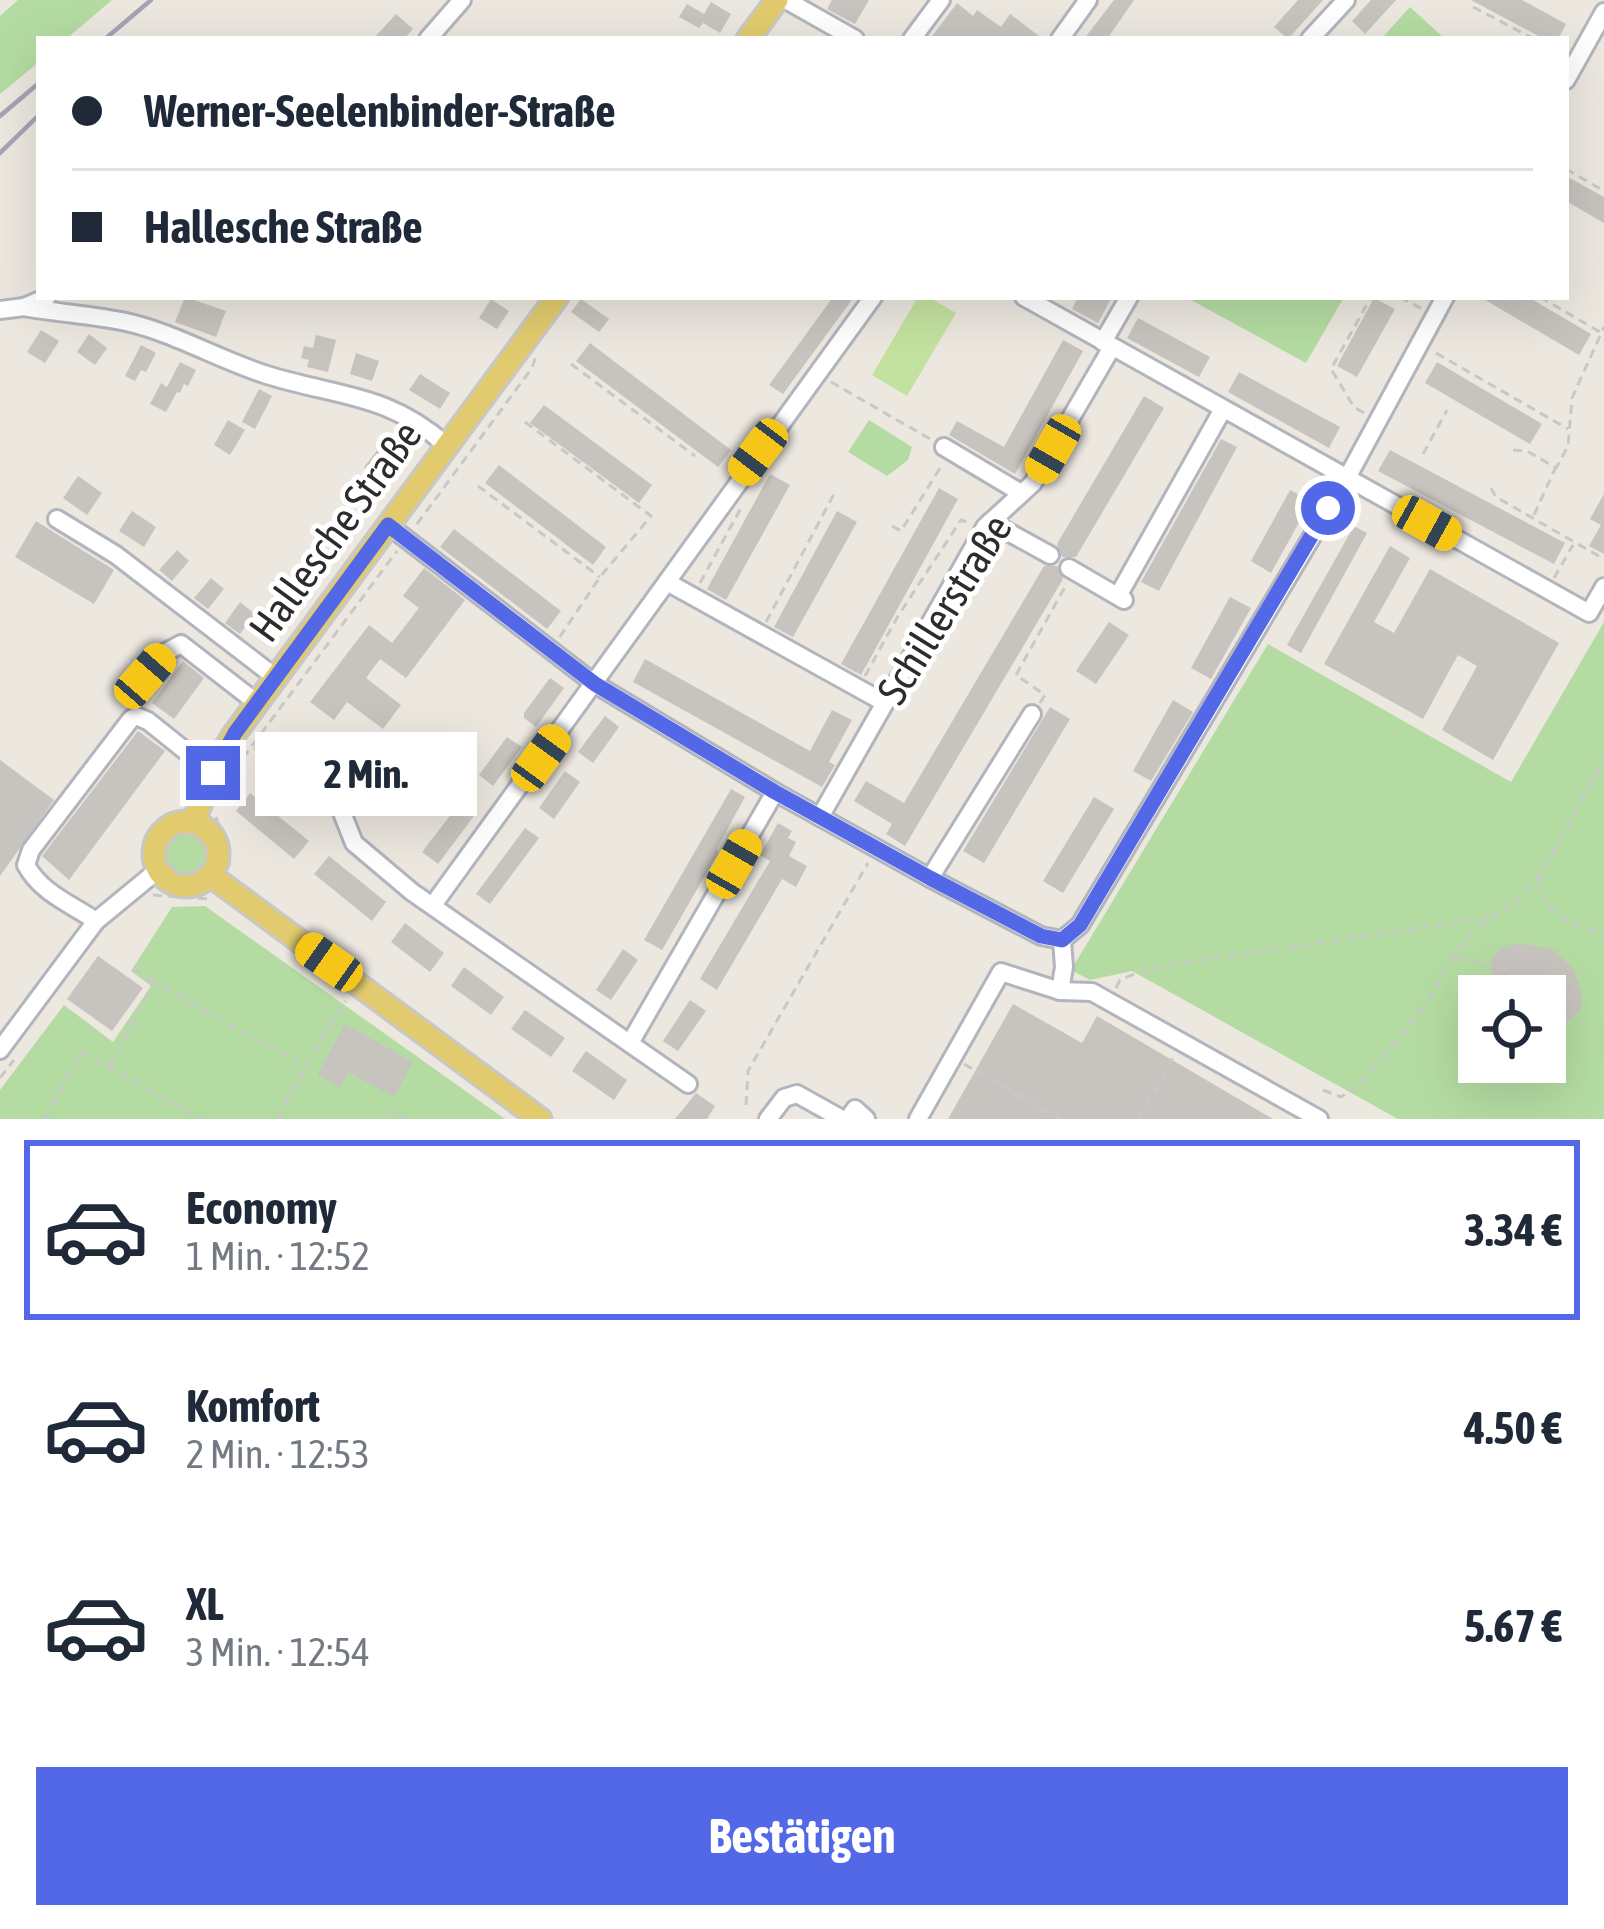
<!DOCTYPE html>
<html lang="de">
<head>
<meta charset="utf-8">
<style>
  body { margin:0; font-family:"Asap Condensed",sans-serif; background:#f6f6f7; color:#1f2937; height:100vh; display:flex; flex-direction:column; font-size:45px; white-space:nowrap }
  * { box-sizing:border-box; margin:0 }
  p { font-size:39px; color:#747a83 }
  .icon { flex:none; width:66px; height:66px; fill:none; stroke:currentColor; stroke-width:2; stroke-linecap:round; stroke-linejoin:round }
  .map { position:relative; height:1119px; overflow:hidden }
  .sheet { display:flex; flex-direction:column; background:#fff; flex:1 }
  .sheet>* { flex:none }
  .banner { position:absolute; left:36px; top:36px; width:1533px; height:264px; border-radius:0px; box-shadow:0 12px 48px #0002; display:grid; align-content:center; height:264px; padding:0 36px; background:#fff }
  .tools { position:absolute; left:1458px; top:975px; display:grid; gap:24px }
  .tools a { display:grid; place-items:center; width:108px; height:108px; border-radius:0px; background:#fff; box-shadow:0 12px 48px #0002; font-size:60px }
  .end { position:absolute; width:54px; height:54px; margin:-27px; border:15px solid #5268e7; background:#fff; box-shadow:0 0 0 6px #fff }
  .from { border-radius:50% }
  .bubble { position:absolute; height:84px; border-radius:0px; background:#fff; box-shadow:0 12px 48px #0002; font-size:39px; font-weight:700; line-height:84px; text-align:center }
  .car { position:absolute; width:36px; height:72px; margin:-36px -18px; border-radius:15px; box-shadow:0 0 9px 3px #0007; background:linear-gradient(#f5c518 24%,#345 0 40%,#f5c518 0 76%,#345 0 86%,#f5c518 0) }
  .banner b { display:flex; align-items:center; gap:42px; height:114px; font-size:45px }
  .banner b+b { border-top:3px solid #e0e1e3 }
  .banner i { width:30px; height:30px; background:#1f2937 }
  ul { padding:21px 0 0; list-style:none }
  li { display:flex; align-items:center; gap:36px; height:180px; margin:0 24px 18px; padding:0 12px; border:6px solid transparent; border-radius:0px }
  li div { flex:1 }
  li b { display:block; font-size:45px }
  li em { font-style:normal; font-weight:700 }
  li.selected { border-color:#5268e7 }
  li>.icon { width:108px; height:108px; stroke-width:1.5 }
  .cta { display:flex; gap:24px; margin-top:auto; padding:24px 36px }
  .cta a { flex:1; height:138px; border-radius:0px; background:#5268e7; color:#fff; font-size:48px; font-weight:700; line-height:138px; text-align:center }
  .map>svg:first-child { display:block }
</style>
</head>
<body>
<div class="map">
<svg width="1604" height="1119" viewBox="0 0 1604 1119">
  <rect width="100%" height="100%" fill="#ece7df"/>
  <g fill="#b4dca2" fill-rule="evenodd">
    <polygon points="18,0 112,0 66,39 39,39 39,62 0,94 0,16"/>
    <polygon points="1410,7 1445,39 1381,39"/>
    <polygon points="1192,297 1344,297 1306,363 1191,300"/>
    <polygon points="869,420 912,447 908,460 887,476 848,452"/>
    <path d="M 1604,622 L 1604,1119 L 1398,1119 L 1132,971 L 1090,980 L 1071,970 L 1268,644 L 1511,782 ZM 1479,996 L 1545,996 L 1545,1062 L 1479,1062 Z"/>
    <circle cx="185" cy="854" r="20"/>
    <polygon points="205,906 505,1119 0,1119 0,1090 64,1005 113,1042 151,986 131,971 172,907"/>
  </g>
  <polygon fill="#c3e29f" points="918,297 928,297 956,313 907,396 872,375"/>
  <g fill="#c7c4bf">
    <polygon points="832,0 869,0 855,24 827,9"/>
    <polygon points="1114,0 1134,0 1107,39 1084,39"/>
    <polygon points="1298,0 1323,0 1288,39 1274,27"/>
    <polygon points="1371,0 1396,0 1365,34 1352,21"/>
    <polygon points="1471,0 1522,0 1566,24 1558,39 1544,39"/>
    <polygon points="711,2 731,14 720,33 703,23 699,28 679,17 687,4 704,14"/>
    <polygon points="957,3 973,16 977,10 1001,27 1010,14 1043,39 930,39"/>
    <polygon points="396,14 413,29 404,39 373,39"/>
    <polygon points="1566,176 1604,197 1604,223 1566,201"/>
    <polygon points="185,297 226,311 216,337 175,322"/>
    <polygon points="833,297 854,297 783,394 769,385"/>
    <polygon points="1078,297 1112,297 1098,323 1072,309"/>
    <polygon points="1480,297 1528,297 1591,334 1579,355"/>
    <polygon points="1374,298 1395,309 1357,377 1337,366"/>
    <polygon points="491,299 509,311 497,329 479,318"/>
    <polygon points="581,299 609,319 599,332 571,312"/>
    <polygon points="1138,318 1210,357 1199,377 1127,338"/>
    <polygon points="41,330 59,341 45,363 27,352"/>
    <polygon points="89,334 107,348 95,365 77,352"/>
    <polygon points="316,335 336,340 328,372 307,367 309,360 301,358 304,346 313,348"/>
    <polygon points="1063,340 1083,351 1015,474 949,435 957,421 1004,447"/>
    <polygon points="590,343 731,450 718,467 576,361"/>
    <polygon points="141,345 156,353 146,372 141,370 135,381 125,376"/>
    <polygon points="356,353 379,361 372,381 350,374"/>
    <polygon points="180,362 196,370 188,386 184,384 180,393 177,392 166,412 150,404 161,383 167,387"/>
    <polygon points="1437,362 1542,424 1530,444 1425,383"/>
    <polygon points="1239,372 1340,427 1329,448 1228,392"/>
    <polygon points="420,374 450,393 440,409 409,390"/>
    <polygon points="259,389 272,396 255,429 242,422"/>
    <polygon points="1144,396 1164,408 1076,557 1062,557 1057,544"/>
    <polygon points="544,405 652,485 639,503 530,423"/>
    <polygon points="228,420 245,430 230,455 214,445"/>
    <polygon points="1221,439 1237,447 1159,591 1141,582"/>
    <polygon points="383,443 399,456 380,480 364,467"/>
    <polygon points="1390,450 1565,543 1554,564 1378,471"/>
    <polygon points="499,465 606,547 593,565 485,483"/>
    <polygon points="770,474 790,485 726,600 707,589"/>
    <polygon points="78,476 102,493 87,515 63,498"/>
    <polygon points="939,488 958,499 861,675 841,664"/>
    <polygon points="1290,490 1311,501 1271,573 1251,561"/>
    <polygon points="1604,494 1604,554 1589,546 1601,525 1590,519"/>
    <polygon points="132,511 156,527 144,547 119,531"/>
    <polygon points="837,511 857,522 793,637 774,627"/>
    <polygon points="36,521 114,570 94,604 15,557"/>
    <polygon points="1354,526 1367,533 1301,653 1287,645"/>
    <polygon points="454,529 561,611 547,629 440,547"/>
    <polygon points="1390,546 1410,558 1374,622 1394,633 1430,569 1559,643 1493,760 1442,730 1477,666 1458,655 1423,719 1324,664"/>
    <polygon points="177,550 189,561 172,581 159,570"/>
    <polygon points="1044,566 1057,566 1063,579 905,846 886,834 892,824 854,801 866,781 904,803"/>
    <polygon points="424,568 465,600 406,678 380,659 366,678 401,705 383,729 347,702 334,720 310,702 369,625 392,643 419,608 403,596"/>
    <polygon points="211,578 224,589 208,609 194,598"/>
    <polygon points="1230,597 1251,608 1211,679 1191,668"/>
    <polygon points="240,602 255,614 240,634 225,623"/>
    <polygon points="1109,622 1129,635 1096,684 1076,671"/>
    <polygon points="645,659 810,751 832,710 852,720 829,762 835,765 822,787 633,682"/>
    <polygon points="183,661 204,678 174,719 152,703"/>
    <polygon points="550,678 564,688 536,727 524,718 524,713"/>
    <polygon points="1173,700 1193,712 1151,781 1133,771"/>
    <polygon points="1050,707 1070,719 984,863 963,851"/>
    <polygon points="605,716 619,727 593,763 578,752"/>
    <polygon points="138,731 165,751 69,880 42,856"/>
    <polygon points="306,732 322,745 303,769 287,756 293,749 287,745 294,736 300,740"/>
    <polygon points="507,737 522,747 493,786 479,775"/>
    <polygon points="0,760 54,800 0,876"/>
    <polygon points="565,771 580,782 554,819 539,808"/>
    <polygon points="731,789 745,797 717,848 718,853 662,950 644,940"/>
    <polygon points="250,793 309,841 294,859 236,811"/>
    <polygon points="1094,797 1114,809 1063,893 1043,881"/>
    <polygon points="459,804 474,816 438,864 422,852"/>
    <polygon points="778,823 792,831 788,838 796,842 789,856 807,866 796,887 782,879 717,990 700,979 770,861 760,855"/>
    <polygon points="525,828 539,838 490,904 476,894"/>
    <polygon points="329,856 386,902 372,921 314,874"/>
    <polygon points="405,923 444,953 430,972 391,942"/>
    <polygon points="1518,943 1552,949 1574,969 1582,995 1580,1011 1560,1027 1545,1030 1545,996 1495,993 1490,962 1499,949"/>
    <polygon points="623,949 638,960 611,1000 596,990"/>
    <polygon points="98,956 143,988 112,1031 67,999"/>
    <polygon points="464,967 504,997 491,1015 451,986"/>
    <polygon points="690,1000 706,1011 678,1051 663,1041"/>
    <polygon points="1013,1004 1082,1043 1097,1016 1273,1119 948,1119"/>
    <polygon points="525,1010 565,1038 551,1057 511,1029"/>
    <polygon points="345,1024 413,1062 394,1097 348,1072 340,1088 317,1075"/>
    <polygon points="586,1051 627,1080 614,1100 572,1071"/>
    <polygon points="696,1093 715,1106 707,1119 675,1119"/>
  </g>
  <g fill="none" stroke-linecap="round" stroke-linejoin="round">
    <g stroke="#b3b5be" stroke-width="22">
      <g id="minor">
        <polyline points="786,0 855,39"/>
        <polyline points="428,39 462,0"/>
        <polyline points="912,39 941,0"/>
        <polyline points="1060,39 1088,0"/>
        <polyline points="1310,39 1346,0"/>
        <polyline points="1566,80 1604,12"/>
        <polyline points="1024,297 1589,613 1604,587"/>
        <path d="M 24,307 C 58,313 93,315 126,322 C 175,333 219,360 267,375 C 338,397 387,393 446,445"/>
        <polyline points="0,310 24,307 47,297"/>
        <polyline points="1103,342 1129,297"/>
        <polyline points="944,447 1021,493"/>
        <polyline points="57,519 116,555 275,677"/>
        <polyline points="990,522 1050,555"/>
        <polyline points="388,525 595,684 775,792 930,878 1041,936 1062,940"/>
        <polyline points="1069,568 1124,600"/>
        <polyline points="667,582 885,703"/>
        <polyline points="1118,596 1223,409"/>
        <polyline points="145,677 166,652 181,644 257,703"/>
        <polyline points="341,810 354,843 412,892 688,1084"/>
        <polyline points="820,817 985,527 1033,483 1112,347"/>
        <polyline points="930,878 1032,714"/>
        <polyline points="433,905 873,297"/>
        <path d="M 96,921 C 71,904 41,893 26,865 L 31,850 L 131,719 L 136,716 L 148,721 L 213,773"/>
        <polyline points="1062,940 1080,925 1347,478 1445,297"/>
        <polyline points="1060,991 1064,967 1062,940"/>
        <polyline points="630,1043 775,792"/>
        <polyline points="0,1050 96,921 158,870"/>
        <polyline points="768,1119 784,1098 797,1094 842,1119"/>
        <polyline points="848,1119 855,1109 866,1119"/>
        <polyline points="918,1119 1001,972 1060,991 1092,992 1319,1119"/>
      </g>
    </g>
    <g stroke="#c8c8c8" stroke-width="27">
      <g id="major">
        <polyline points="748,39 777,0"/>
        <circle cx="186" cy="854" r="32"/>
        <polyline points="193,823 218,760 235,733 557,297"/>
        <polyline points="210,875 540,1119"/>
      </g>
    </g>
    <g stroke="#c8c8c8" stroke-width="3" stroke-dasharray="9 6" stroke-linecap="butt">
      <polyline points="1473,7 1534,39"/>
      <polyline points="1566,169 1604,191"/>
      <polyline points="1400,297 1422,309"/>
      <polyline points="1540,297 1600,332"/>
      <polyline points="1436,353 1568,429"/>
      <polyline points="571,364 695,456"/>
      <polyline points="831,382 932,440"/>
      <polyline points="1364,413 1354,407 1331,369 1371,297"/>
      <polyline points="525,422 651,516 600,577 559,638"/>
      <polyline points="1513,450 1527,451 1556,468 1568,446 1572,398 1604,327"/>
      <polyline points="1423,454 1447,410"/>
      <polyline points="478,486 600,577"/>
      <polyline points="1491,488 1496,497 1604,559"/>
      <polyline points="1534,515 1555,469"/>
      <polyline points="417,524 532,368 536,356"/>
      <polyline points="892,526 901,531 942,465"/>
      <polyline points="1554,578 1573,545"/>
      <polyline points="700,583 741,508"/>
      <polyline points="766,622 834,494"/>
      <polyline points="865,676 898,616 961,520 966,522"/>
      <polyline points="1040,703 1045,695 1016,675 1066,585"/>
      <polyline points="254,748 334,794"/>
      <polyline points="234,770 397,551"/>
      <polyline points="216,817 230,865"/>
      <path d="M 1540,878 C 1540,916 1572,923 1604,935"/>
      <polyline points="153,895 209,899"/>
      <polyline points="1455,956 1512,971 1529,988"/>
      <polyline points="133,968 152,981"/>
      <polyline points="1116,988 1120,980 1149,968 1491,917"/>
      <polyline points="964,1064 1061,1119"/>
      <polyline points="110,1067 154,982 305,1066"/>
      <polyline points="0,1078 14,1060"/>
      <polyline points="1323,1090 1341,1097 1358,1086 1426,1005 1454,955 1473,931 1520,898 1540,876 1604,760"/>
      <polyline points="746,1105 748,1071 868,863"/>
      <polyline points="386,1109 405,1119"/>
      <polyline points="9,1118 11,1119"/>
      <polyline points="45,1119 81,1052 203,1119"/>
      <polyline points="278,1119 305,1066 346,1001"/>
      <polyline points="1139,1119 1173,1058"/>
    </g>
    <use href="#minor" stroke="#fff" stroke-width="16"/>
    <use href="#major" stroke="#e2cb6e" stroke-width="21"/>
    <g stroke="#a3a4b4" stroke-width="4.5">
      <polyline points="105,39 151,0"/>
      <polyline points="0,116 39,83"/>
      <polyline points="0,153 39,115"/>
    </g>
  </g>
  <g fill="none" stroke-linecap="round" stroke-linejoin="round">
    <polyline stroke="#5268e7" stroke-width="15" points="213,773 235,733 388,525 595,684 775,792 930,878 1041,936 1062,940 1080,925 1328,508"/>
  </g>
  <g text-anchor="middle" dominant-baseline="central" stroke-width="10" stroke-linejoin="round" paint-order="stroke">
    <g font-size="42" fill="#2c2c2c" stroke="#fff">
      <text transform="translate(335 531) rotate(-54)">Hallesche Straße</text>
      <text transform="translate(944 609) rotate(-58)">Schillerstraße</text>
    </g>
  </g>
</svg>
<div class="tools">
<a><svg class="icon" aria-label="locate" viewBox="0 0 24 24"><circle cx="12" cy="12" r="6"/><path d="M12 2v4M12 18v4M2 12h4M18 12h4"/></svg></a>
</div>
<i class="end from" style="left:1328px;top:508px"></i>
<i class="end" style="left:213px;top:773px"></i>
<div class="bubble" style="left:255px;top:732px;width:222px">2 Min.</div>
<i class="car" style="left:1053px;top:449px;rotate:210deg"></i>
<i class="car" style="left:758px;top:452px;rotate:217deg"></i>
<i class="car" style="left:1427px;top:523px;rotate:119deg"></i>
<i class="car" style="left:145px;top:676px;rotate:41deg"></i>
<i class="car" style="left:541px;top:758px;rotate:36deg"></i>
<i class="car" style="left:734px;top:864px;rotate:30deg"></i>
<i class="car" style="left:329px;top:962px;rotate:305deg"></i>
<div class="banner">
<b><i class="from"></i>Werner-Seelenbinder-Straße</b>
<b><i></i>Hallesche Straße</b>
</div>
</div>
<section class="sheet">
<ul>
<li class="selected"><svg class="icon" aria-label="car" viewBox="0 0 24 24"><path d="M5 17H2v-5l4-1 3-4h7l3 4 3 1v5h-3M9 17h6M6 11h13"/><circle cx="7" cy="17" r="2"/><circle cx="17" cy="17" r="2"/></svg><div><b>Economy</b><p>1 Min. · 12:52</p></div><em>3.34 €</em></li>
<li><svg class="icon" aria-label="car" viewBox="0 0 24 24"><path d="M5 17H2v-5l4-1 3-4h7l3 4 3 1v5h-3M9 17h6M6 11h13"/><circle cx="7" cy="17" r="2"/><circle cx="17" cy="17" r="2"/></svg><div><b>Komfort</b><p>2 Min. · 12:53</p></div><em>4.50 €</em></li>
<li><svg class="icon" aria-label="car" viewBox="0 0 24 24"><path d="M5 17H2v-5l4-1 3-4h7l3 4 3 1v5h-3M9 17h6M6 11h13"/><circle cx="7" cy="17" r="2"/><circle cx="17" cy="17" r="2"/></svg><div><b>XL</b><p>3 Min. · 12:54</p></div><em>5.67 €</em></li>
</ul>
<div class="cta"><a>Bestätigen</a></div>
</section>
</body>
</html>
